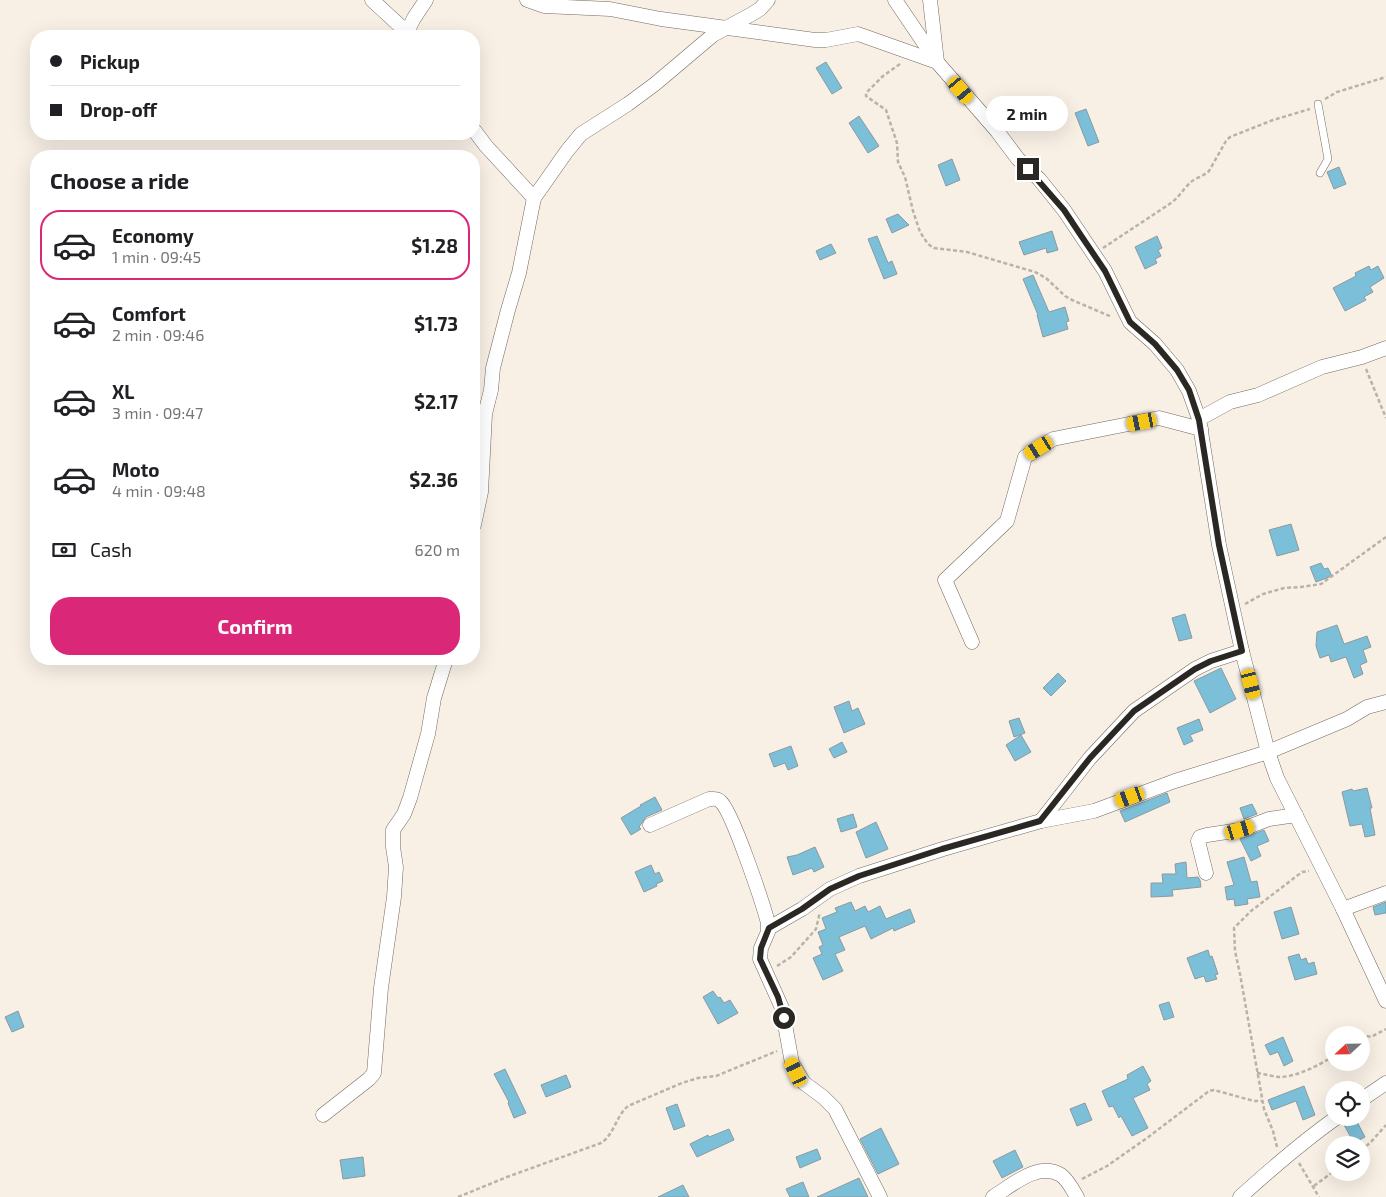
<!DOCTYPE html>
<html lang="en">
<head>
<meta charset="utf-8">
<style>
  body { margin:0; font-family:"Exo 2",sans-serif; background:#f6f6f6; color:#202124; height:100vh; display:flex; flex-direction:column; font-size:19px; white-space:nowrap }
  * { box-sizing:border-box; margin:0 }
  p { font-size:16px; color:#757577 }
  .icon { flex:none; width:28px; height:28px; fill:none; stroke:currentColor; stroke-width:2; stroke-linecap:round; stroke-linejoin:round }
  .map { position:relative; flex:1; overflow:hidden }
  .sheet { position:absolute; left:30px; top:150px; width:450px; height:515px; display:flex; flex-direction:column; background:#fff; border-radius:20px; box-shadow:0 5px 20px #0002 }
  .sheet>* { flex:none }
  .guide { position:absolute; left:30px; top:30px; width:450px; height:110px; border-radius:20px; box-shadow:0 5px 20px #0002; display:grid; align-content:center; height:110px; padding:0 20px; background:#fff }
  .needle { width:32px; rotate:248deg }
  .fabs { position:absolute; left:1325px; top:1026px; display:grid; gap:10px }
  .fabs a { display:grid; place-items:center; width:45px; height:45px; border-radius:50%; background:#fff; box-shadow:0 5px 20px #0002; font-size:25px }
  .end { position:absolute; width:22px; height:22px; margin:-11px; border:6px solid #2b2824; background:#fff; box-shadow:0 0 0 2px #fff }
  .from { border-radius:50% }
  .bubble { position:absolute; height:35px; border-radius:18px; background:#fff; box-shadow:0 5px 20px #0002; font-size:16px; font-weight:700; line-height:35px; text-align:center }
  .car { position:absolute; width:15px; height:30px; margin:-15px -8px; border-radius:6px; box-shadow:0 0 4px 1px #0007; background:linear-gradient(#f5c518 24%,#345 0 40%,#f5c518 0 76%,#345 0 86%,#f5c518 0) }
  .guide b { display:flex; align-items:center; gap:18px; height:48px; font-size:19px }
  .guide b+b { border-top:1px solid #e0e0e0 }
  .guide i { width:12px; height:12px; background:#202124 }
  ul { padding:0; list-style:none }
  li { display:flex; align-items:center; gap:15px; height:70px; margin:0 10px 8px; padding:0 10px; border:2px solid transparent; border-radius:20px }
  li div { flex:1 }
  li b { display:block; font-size:19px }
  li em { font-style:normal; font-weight:700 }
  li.selected { border-color:#db2777 }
  li>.icon { width:45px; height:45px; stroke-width:1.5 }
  h2 { padding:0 20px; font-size:22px; line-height:60px }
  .pay { display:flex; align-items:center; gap:12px; height:55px; padding:0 20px; font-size:19px }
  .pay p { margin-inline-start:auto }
  .cta { display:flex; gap:10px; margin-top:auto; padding:10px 20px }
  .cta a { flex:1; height:58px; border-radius:20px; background:#db2777; color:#fff; font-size:20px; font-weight:700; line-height:58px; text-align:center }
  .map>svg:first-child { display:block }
</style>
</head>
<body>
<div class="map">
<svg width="1386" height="1197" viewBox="0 0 1386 1197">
  <rect width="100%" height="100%" fill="#f8f0e5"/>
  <g fill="#7cbfd8" stroke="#8c9aa0">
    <polygon points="826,62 842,88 832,94 816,68"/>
    <polygon points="1086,109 1099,142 1088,146 1075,113"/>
    <polygon points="859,116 879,146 868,153 849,123"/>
    <polygon points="952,159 960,180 946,186 938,165"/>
    <polygon points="1339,167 1346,184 1334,189 1327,172"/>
    <polygon points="898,214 909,225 892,233 886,219"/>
    <polygon points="1052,231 1058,250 1047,253 1046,248 1024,255 1019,242"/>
    <polygon points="877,236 888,263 892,261 897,274 884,279 868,239"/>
    <polygon points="1157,236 1162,248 1158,250 1161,256 1155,259 1157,263 1145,269 1135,247"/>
    <polygon points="831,244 836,253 820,260 816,251"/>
    <polygon points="1369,266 1371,270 1378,266 1384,278 1370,287 1373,292 1364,297 1366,300 1345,311 1333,288 1356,276 1355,273"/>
    <polygon points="1033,275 1049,312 1065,307 1069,321 1066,322 1068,329 1043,337 1037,315 1038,315 1023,279"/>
    <polygon points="1291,524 1299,550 1277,556 1269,530"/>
    <polygon points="1321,563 1324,569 1328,568 1332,576 1316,582 1310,567"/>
    <polygon points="1185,614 1192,638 1179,641 1172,618"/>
    <polygon points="1337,625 1344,644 1367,636 1371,647 1363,650 1367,662 1360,665 1363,674 1354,678 1346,657 1331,662 1329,655 1320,658 1316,646 1317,632"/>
    <polygon points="1221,668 1236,699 1210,713 1194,681"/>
    <polygon points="1058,673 1066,681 1051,696 1043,688"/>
    <polygon points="849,701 852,711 858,708 865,724 844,733 834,707"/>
    <polygon points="1019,718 1025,733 1014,737 1009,721"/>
    <polygon points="1199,719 1203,730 1190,735 1193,741 1184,745 1177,728"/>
    <polygon points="1021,735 1031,752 1015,761 1006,745"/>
    <polygon points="842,742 847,752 834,758 829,749"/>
    <polygon points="791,746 798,766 788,770 785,763 774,767 769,754"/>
    <polygon points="1367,788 1372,808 1370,808 1375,835 1365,837 1362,824 1350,826 1342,792 1352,789 1353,791"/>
    <polygon points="1167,793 1170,802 1125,822 1120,811"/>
    <polygon points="655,797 662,810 646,817 639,827 641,829 631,835 621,818 641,806 640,805"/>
    <polygon points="1252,804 1257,814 1244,819 1240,808"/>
    <polygon points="853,814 857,827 841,832 837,819"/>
    <polygon points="876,822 888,849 866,858 856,832"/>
    <polygon points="1264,830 1269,841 1257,846 1261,856 1251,861 1240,839"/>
    <polygon points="815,847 824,867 814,872 812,868 793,875 787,857 797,855"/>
    <polygon points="1244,857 1251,882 1257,881 1260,897 1247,899 1248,904 1235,906 1234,899 1227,900 1225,887 1234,885 1227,862"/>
    <polygon points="1186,862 1187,878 1198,877 1200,880 1201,887 1172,890 1173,896 1151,897 1151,883 1163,883 1162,874 1176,874 1175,864"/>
    <polygon points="651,865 655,874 659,872 663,881 656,884 657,886 644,892 635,872"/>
    <polygon points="851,902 855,911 865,906 868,912 880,906 886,919 910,909 915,922 894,931 893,928 871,939 865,926 839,937 845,950 835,954 843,971 823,980 813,958 822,954 819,947 823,945 818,932 826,929 822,918 837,912 835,908"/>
    <polygon points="1386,902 1386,913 1375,915 1373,907"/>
    <polygon points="1291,907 1299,934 1282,939 1274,912"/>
    <polygon points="1208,950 1210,957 1212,956 1218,974 1215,975 1217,979 1206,982 1204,976 1195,979 1187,958"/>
    <polygon points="1299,954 1301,960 1306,958 1308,964 1314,962 1317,974 1295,980 1288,957"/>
    <polygon points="713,991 718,998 720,997 724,1003 730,1000 738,1013 718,1024 703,997"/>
    <polygon points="1169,1002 1174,1017 1164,1020 1159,1005"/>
    <polygon points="18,1011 24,1027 12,1032 5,1017"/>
    <polygon points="1283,1037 1293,1061 1284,1066 1278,1052 1270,1055 1265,1045"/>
    <polygon points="1143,1066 1151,1081 1147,1084 1150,1090 1133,1098 1148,1128 1132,1136 1121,1116 1119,1118 1113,1106 1109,1107 1102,1091 1128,1079 1127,1075"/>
    <polygon points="505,1069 526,1113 514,1118 508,1103 509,1102 494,1074"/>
    <polygon points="566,1075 571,1087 546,1097 541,1085"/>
    <polygon points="1304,1086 1315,1115 1303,1120 1296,1101 1272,1110 1268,1100"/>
    <polygon points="1085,1103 1092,1120 1077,1126 1070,1109"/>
    <polygon points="677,1104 685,1126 674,1130 666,1108"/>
    <polygon points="1345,1118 1355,1118 1365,1137 1354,1143 1343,1123"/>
    <polygon points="881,1128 899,1164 878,1174 860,1139"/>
    <polygon points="729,1129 734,1140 697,1157 690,1144 708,1135 709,1137"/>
    <polygon points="817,1149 821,1159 800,1168 796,1157"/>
    <polygon points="1015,1150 1023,1167 1002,1178 993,1161"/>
    <polygon points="363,1157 365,1176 343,1179 340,1160"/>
    <polygon points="859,1178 868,1197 817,1197"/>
    <polygon points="803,1182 809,1197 790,1197 786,1189"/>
    <polygon points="683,1185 689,1197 658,1197"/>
  </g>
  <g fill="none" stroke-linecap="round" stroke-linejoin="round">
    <g stroke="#716a60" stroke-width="8">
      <polyline id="lane" points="1318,104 1328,159 1320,173"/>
    </g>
    <g stroke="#716a60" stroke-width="15">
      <g id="street">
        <polyline points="372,0 411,36"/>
        <polyline points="527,0 544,6 610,9 661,19 815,40 826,40 858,34 937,62 930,0"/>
        <polyline points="895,0 937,62 997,131 1018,159 1039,179 1064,210 1105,271 1130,322 1155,344 1177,370 1189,391 1199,419 1219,545 1242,651 1268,752 1277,778 1343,909 1386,1001"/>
        <polyline points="407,32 414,18 426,0"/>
        <polyline points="474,130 486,146 534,198"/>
        <polyline points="1199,419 1230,402 1258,395 1322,367 1362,357 1386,348"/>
        <polyline points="474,525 481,492 485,414 491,390 493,368 508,310 519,273 534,198 567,151 581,134 628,104 655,84 713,35 752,14 760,9 768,0"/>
        <polyline points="972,642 945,580 1007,521 1025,457 1053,439 1159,418 1201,429"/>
        <polyline points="1041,821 1090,758 1134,711 1195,669 1211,661 1242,651"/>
        <path d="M 650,825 L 709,799 C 713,799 717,798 720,801 C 732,810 763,904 768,923 L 768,932 L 761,948 L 760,959 L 782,1008 L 792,1063 L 804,1083 L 823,1097 L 835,1109 L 880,1197"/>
        <polyline points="1206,873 1198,841 1200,837 1207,835 1240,830 1269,819 1296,815"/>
        <polyline points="1343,909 1386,893"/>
        <polyline points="769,928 802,909 830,889 859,876 943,849 1041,821 1094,811 1175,781 1268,752 1347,719 1367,707 1386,702"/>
        <polyline points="1361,1100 1386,1083"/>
        <polyline points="323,1115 369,1079 374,1073 381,988 394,897 396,867 393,847 393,830 404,814 410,798 428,734 434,698 446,659"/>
        <path d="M 993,1197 C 1011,1186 1038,1161 1061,1175 C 1067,1179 1073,1190 1077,1197"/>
        <path d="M 1240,1197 C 1271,1169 1302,1142 1336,1118"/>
      </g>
    </g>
    <g stroke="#b8b2a9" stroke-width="2.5" stroke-dasharray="4 2.5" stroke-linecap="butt">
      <polyline points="900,64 883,76 866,93 866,96 886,110 897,143 898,162 905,177 913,211 920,232 928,244 934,248 967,252 1035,272 1046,278 1065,296 1072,300 1112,317"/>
      <polyline points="1325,99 1337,92 1386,77"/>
      <path d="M 1103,248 L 1171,203 C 1178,198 1182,191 1188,185 C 1193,178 1203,177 1209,171 L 1226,141 L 1230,137 L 1273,120 L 1310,109"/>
      <polyline points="1366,369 1386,418"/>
      <polyline points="1245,604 1263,594 1284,588 1301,587 1321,584 1386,537"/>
      <polyline points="777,966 791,957 816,929 820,912"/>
      <polyline points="1349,1035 1352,1032 1371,1037 1386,1029"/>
      <path d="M 1257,1073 C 1265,1074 1273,1077 1281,1077 C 1299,1076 1319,1065 1334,1056"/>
      <polyline points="1277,1147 1273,1131 1264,1109 1240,974 1235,951 1234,928 1251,911 1302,872 1309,871"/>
      <polyline points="1361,1150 1370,1143 1386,1125"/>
      <polyline points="1299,1163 1319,1197"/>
      <polyline points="1082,1179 1107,1166 1147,1138 1209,1091 1214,1090 1254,1101 1262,1101"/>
      <polyline points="1314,1186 1334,1171"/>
      <path d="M 458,1197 L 507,1177 L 601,1143 C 614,1135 616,1116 628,1106 L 682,1083 L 698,1078 L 716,1076 L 777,1051"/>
    </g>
    <use href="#lane" stroke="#fff" stroke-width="7"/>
    <use href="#street" stroke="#fff" stroke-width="14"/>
  </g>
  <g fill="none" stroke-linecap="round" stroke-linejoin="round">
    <polyline stroke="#2b2824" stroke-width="6" points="784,1018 778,997 760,959 761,948 769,928 802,909 830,889 859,876 942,849 1040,821 1090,758 1134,711 1195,669 1211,661 1242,651 1219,545 1199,420 1189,390 1177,370 1155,344 1130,322 1105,271 1082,237 1064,210 1028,169"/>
  </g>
</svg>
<div class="fabs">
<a><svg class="needle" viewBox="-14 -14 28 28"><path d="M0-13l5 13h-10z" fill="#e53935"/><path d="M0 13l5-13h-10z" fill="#757577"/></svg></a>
<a><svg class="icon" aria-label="locate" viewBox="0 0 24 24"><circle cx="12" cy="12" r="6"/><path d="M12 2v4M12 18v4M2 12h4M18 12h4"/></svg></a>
<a><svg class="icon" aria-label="layers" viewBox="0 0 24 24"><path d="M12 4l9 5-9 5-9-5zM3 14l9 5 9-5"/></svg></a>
</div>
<i class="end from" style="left:784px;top:1018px"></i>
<i class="end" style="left:1028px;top:169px"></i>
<div class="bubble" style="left:986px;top:96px;width:82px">2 min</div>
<i class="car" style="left:961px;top:90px;rotate:140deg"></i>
<i class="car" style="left:1142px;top:422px;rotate:259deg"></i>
<i class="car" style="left:1039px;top:448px;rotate:239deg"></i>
<i class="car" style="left:1251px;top:684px;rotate:166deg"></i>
<i class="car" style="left:1130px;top:797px;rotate:250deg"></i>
<i class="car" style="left:1240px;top:830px;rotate:73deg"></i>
<i class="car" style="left:796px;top:1072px;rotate:335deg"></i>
<div class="guide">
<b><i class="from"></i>Pickup</b>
<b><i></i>Drop-off</b>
</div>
<section class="sheet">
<h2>Choose a ride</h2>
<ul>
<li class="selected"><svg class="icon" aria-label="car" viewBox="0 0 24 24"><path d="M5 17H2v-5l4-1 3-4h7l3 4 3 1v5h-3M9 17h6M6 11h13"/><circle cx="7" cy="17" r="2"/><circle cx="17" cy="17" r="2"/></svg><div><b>Economy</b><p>1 min · 09:45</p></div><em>$1.28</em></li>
<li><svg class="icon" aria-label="car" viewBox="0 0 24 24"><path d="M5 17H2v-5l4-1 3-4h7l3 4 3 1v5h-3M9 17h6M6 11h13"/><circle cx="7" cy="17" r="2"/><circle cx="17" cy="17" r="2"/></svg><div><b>Comfort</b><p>2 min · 09:46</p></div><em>$1.73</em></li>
<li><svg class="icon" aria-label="car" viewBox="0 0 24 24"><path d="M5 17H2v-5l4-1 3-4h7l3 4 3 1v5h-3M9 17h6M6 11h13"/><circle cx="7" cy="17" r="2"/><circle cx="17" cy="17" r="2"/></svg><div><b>XL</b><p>3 min · 09:47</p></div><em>$2.17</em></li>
<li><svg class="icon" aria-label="car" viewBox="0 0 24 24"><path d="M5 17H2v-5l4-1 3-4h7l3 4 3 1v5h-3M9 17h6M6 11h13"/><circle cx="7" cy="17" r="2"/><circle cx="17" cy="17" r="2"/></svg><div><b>Moto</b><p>4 min · 09:48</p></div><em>$2.36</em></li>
</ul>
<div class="pay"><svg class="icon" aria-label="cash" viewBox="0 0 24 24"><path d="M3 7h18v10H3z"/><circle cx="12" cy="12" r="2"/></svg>Cash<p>620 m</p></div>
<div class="cta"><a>Confirm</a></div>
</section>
</div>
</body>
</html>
